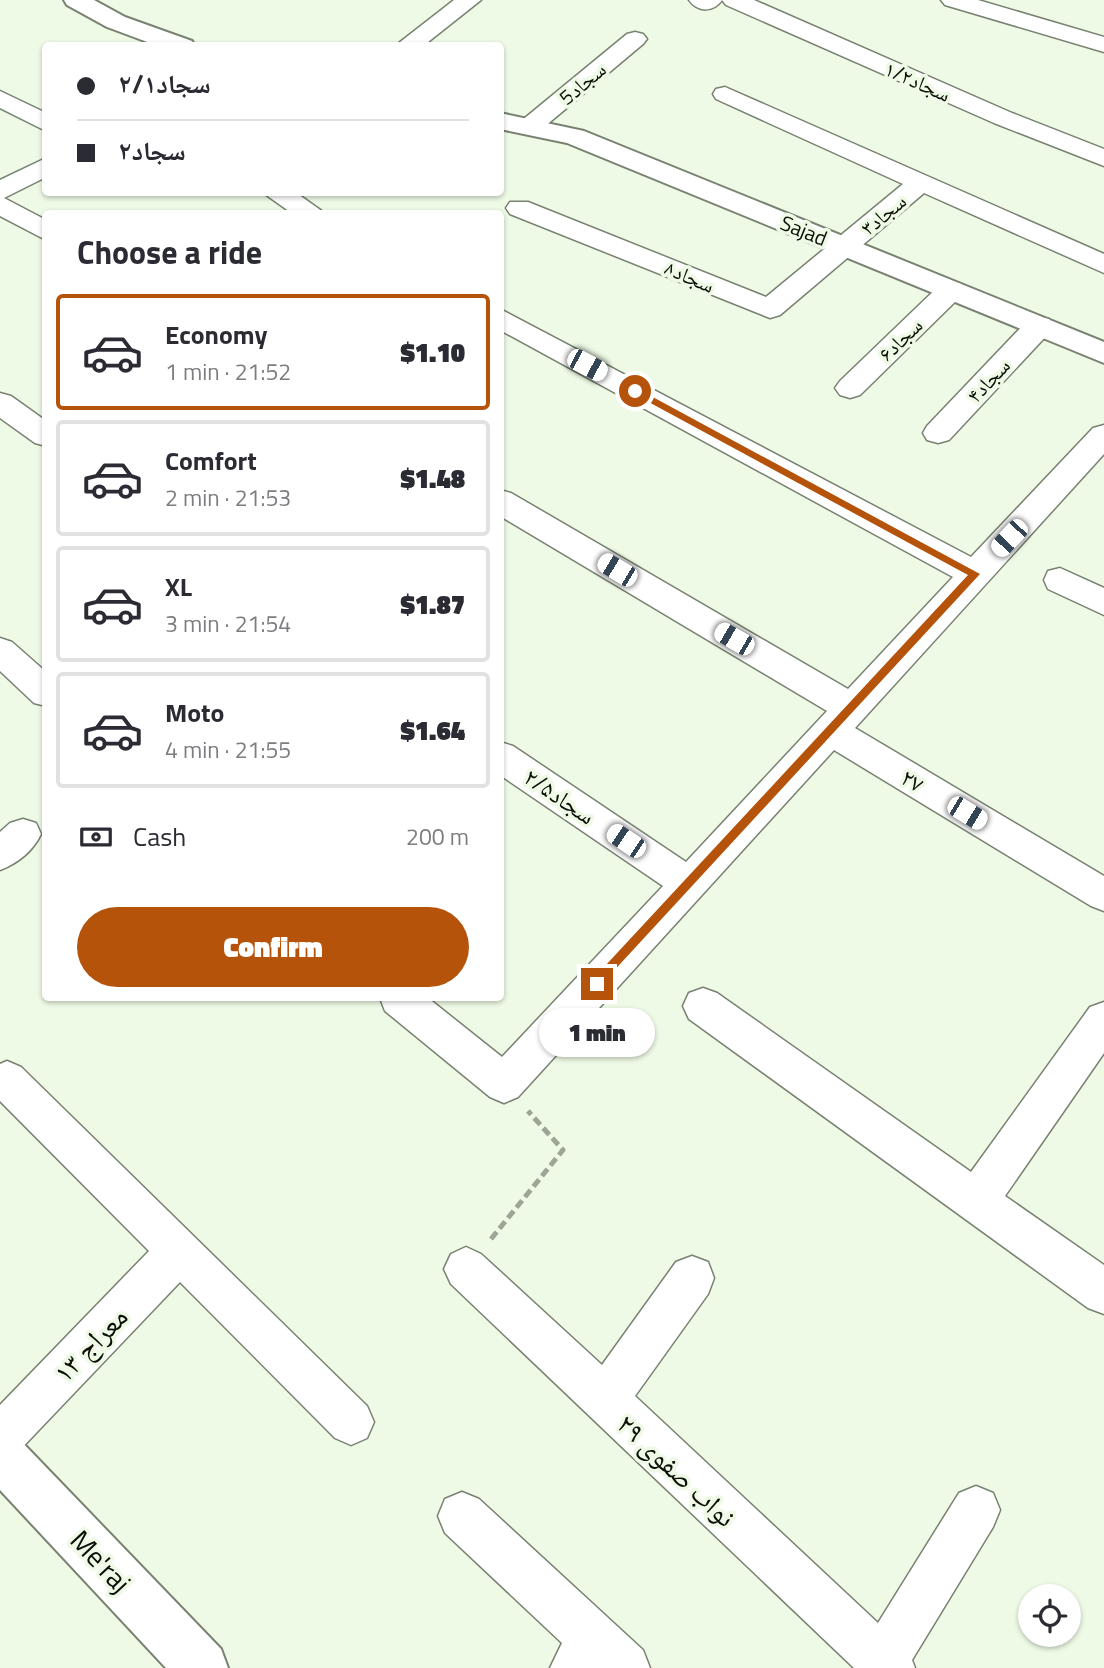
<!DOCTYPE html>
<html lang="en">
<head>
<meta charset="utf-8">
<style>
  body { margin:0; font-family:"Titillium Web","Noto Naskh Arabic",sans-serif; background:#f7f7f7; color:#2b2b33; height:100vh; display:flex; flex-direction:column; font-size:26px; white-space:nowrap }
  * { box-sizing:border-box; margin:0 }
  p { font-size:23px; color:#7c7c81 }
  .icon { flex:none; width:38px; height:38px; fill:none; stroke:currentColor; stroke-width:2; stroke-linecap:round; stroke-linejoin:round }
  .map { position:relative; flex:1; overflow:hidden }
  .drawer { position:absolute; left:42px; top:210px; width:462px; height:791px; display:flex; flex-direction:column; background:#fff; border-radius:7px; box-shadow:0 2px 5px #0004 }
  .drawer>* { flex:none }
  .top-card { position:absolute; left:42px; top:42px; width:462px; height:154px; border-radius:7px; box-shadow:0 2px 5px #0004; display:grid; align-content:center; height:154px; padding:0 35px; background:#fff }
  .buttons { position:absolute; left:1018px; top:1584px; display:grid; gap:14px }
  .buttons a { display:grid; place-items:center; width:63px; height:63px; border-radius:50%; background:#fff; box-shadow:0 2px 5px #0004; font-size:35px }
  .end { position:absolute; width:32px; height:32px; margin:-16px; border:9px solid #b45309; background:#fff; box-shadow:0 0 0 4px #fff }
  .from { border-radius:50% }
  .bubble { position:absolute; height:49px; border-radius:24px; background:#fff; box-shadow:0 2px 5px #0004; font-size:23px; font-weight:800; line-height:49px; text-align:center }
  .car { position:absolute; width:21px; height:42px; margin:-21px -10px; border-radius:9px; box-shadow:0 0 5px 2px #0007; background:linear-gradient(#fff 24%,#345 0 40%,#fff 0 76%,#345 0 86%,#fff 0) }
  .top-card b { display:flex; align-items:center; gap:24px; height:66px; font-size:26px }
  .top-card b+b { border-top:2px solid #e1e1e2 }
  .top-card i { width:18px; height:18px; background:#2b2b33 }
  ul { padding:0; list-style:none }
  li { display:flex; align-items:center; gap:21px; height:116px; margin:0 14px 10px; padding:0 21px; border:4px solid #e1e1e2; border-radius:7px }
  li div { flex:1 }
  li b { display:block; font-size:26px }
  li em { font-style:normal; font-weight:800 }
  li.active { border-color:#b45309 }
  li>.icon { width:63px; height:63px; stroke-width:1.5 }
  h2 { padding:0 35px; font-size:32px; line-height:84px }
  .pay { display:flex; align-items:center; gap:18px; height:77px; padding:0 35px; font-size:26px }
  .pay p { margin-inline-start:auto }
  .primary-button { display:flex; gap:14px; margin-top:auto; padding:14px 35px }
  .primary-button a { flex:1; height:80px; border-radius:42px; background:#b45309; color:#fff; font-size:28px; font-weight:800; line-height:80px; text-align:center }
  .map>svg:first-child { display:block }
</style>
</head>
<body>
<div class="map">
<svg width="1104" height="1668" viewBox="0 0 1104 1668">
  <rect width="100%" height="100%" fill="#eefae6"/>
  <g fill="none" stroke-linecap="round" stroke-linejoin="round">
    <g stroke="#788270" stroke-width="3">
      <g id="minor">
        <polygon points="454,0 481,0 423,46 395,46"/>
        <path d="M 689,0 L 754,0 L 1012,113 L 1104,149 L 1104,166 L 994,123 L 726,5 L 722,0 C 714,12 698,13 689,0 Z"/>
        <polygon points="941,0 978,0 1104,37 1104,52 945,5"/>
        <polygon points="635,32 643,34 647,39 643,44 538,132 520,132 516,127 520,122 627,34"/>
        <polygon points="725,87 1104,254 1104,273 924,193 780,315 770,318 510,214 506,208 510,202 528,202 766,297 903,184 716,99 713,94 716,89"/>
        <polygon points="0,91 46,113 46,131 0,108"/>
        <polygon points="46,158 46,177 4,198 46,220 46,240 0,216 0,180"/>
        <polygon points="262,192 295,192 326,214 293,214"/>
        <polygon points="951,281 961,284 965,290 961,296 860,395 850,398 840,395 835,388 840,381 941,284"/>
        <polygon points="500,309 971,557 1093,428 1104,425 1104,454 855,728 1104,876 1104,911 1091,906 834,750 518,1097 504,1103 490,1097 385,1011 380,998 428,998 502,1057 663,886 500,775 500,742 513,746 686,862 827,711 500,516 500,490 511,493 848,689 953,577 500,330"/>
        <polygon points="1039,317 1049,319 1053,326 1049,333 949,440 938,443 927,440 923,433 927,426 1029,319"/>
        <polygon points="0,393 11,396 46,421 46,446 35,443 0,418"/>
        <polygon points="1060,568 1104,588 1104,615 1048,589 1044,580 1048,571"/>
        <polygon points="0,638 12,642 46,672 46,706 34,703 0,671"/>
        <path d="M 23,819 L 36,823 L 41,834 C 33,851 18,863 0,870 L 0,832 L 10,823 Z"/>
        <polygon points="703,988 717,993 971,1172 1090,1007 1104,1002 1104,1053 1005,1196 1104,1265 1104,1314 1088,1308 689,1019 683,1006 689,993"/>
        <polygon points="7,1061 21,1067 367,1406 374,1422 367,1438 351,1445 335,1438 180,1282 16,1454 0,1461 0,1405 149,1251 0,1101 0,1064"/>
        <polygon points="466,1247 481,1254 602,1365 676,1262 692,1256 708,1262 714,1278 708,1294 635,1396 878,1623 959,1493 976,1486 993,1493 1000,1510 993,1527 912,1660 915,1668 854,1668 451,1284 444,1269 451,1254"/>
        <polygon points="462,1492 479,1499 643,1650 650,1668 550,1668 562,1643 445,1533 438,1516 445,1499"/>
      </g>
    </g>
    <g stroke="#788270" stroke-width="4">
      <g id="tertiary">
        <polygon points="64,0 94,0 125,17 192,41 195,46 158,46 107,27 67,5"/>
        <polygon points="500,113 584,131 1104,342 1104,363 567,143 500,129"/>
        <polygon points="0,1429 17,1437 221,1649 228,1668 166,1668 0,1490"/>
      </g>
    </g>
    <polyline stroke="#9ca596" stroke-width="5" stroke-dasharray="9 4.5" stroke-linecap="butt" points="491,1239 563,1150 528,1111"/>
    <use href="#minor" fill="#fff" fill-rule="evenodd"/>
    <use href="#tertiary" fill="#fff" fill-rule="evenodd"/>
  </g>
  <polygon fill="#b45309" points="632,389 638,389 980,574 597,989 591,984 592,980 968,575 632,393"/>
  <g text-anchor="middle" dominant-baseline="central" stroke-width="7" stroke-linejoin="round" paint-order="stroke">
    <g font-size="21" fill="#0b0f08" stroke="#eefae6">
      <text transform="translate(918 81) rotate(24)">۱/۲سجاد</text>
      <text transform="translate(582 83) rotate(-40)">5سجاد</text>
      <text transform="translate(883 214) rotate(-40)">۳سجاد</text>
      <text transform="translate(804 230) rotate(22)">Sajad</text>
      <text transform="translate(690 276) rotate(23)">۸سجاد</text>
      <text transform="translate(900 339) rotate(-44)">۶سجاد</text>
      <text transform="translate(988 380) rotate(-47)">۴سجاد</text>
    </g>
    <g font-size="24" fill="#0b0f08" stroke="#eefae6">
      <text transform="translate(913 780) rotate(31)">۲۷</text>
      <text transform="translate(560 796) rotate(34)">۲/۵سجاد</text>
    </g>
    <g font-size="28" fill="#0b0f08" stroke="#eefae6">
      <text transform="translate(90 1344) rotate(-46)">معراج ۱۳</text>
      <text transform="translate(677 1470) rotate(43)">نواب صفوی ۲۹</text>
      <text transform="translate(101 1561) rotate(47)">Me'raj</text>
    </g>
  </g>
</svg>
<div class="buttons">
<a><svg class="icon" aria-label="locate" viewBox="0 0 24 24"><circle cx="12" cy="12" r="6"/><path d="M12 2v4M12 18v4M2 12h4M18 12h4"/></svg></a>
</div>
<i class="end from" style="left:635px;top:391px"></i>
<i class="end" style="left:597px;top:984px"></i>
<div class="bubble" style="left:539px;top:1008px;width:116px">1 min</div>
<i class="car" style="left:587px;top:365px;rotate:118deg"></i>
<i class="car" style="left:1009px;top:538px;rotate:223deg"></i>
<i class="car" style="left:617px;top:570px;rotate:301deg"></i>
<i class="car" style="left:734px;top:639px;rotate:300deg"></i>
<i class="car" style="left:967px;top:813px;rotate:121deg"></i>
<i class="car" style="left:626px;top:841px;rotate:304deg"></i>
<div class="top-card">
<b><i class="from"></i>۲/۱سجاد</b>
<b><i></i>۲سجاد</b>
</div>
<section class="drawer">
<h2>Choose a ride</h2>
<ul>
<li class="active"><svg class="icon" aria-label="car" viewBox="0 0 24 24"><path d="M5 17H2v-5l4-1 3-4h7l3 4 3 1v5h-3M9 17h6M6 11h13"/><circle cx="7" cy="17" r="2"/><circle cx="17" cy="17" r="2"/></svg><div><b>Economy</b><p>1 min · 21:52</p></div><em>$1.10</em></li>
<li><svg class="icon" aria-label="car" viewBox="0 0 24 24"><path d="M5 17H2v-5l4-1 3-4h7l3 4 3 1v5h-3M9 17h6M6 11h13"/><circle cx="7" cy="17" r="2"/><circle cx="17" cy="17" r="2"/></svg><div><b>Comfort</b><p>2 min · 21:53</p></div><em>$1.48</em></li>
<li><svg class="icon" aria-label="car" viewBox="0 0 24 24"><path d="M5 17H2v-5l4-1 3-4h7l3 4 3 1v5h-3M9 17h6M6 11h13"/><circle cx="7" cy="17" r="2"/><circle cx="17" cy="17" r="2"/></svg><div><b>XL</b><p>3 min · 21:54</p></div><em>$1.87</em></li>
<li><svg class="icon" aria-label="car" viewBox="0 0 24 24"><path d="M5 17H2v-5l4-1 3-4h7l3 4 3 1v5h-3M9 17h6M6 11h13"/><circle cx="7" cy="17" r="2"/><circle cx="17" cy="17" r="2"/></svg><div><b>Moto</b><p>4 min · 21:55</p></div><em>$1.64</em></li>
</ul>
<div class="pay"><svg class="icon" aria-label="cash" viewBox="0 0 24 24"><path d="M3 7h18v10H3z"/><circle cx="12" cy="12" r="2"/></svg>Cash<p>200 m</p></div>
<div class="primary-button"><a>Confirm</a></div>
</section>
</div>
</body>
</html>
